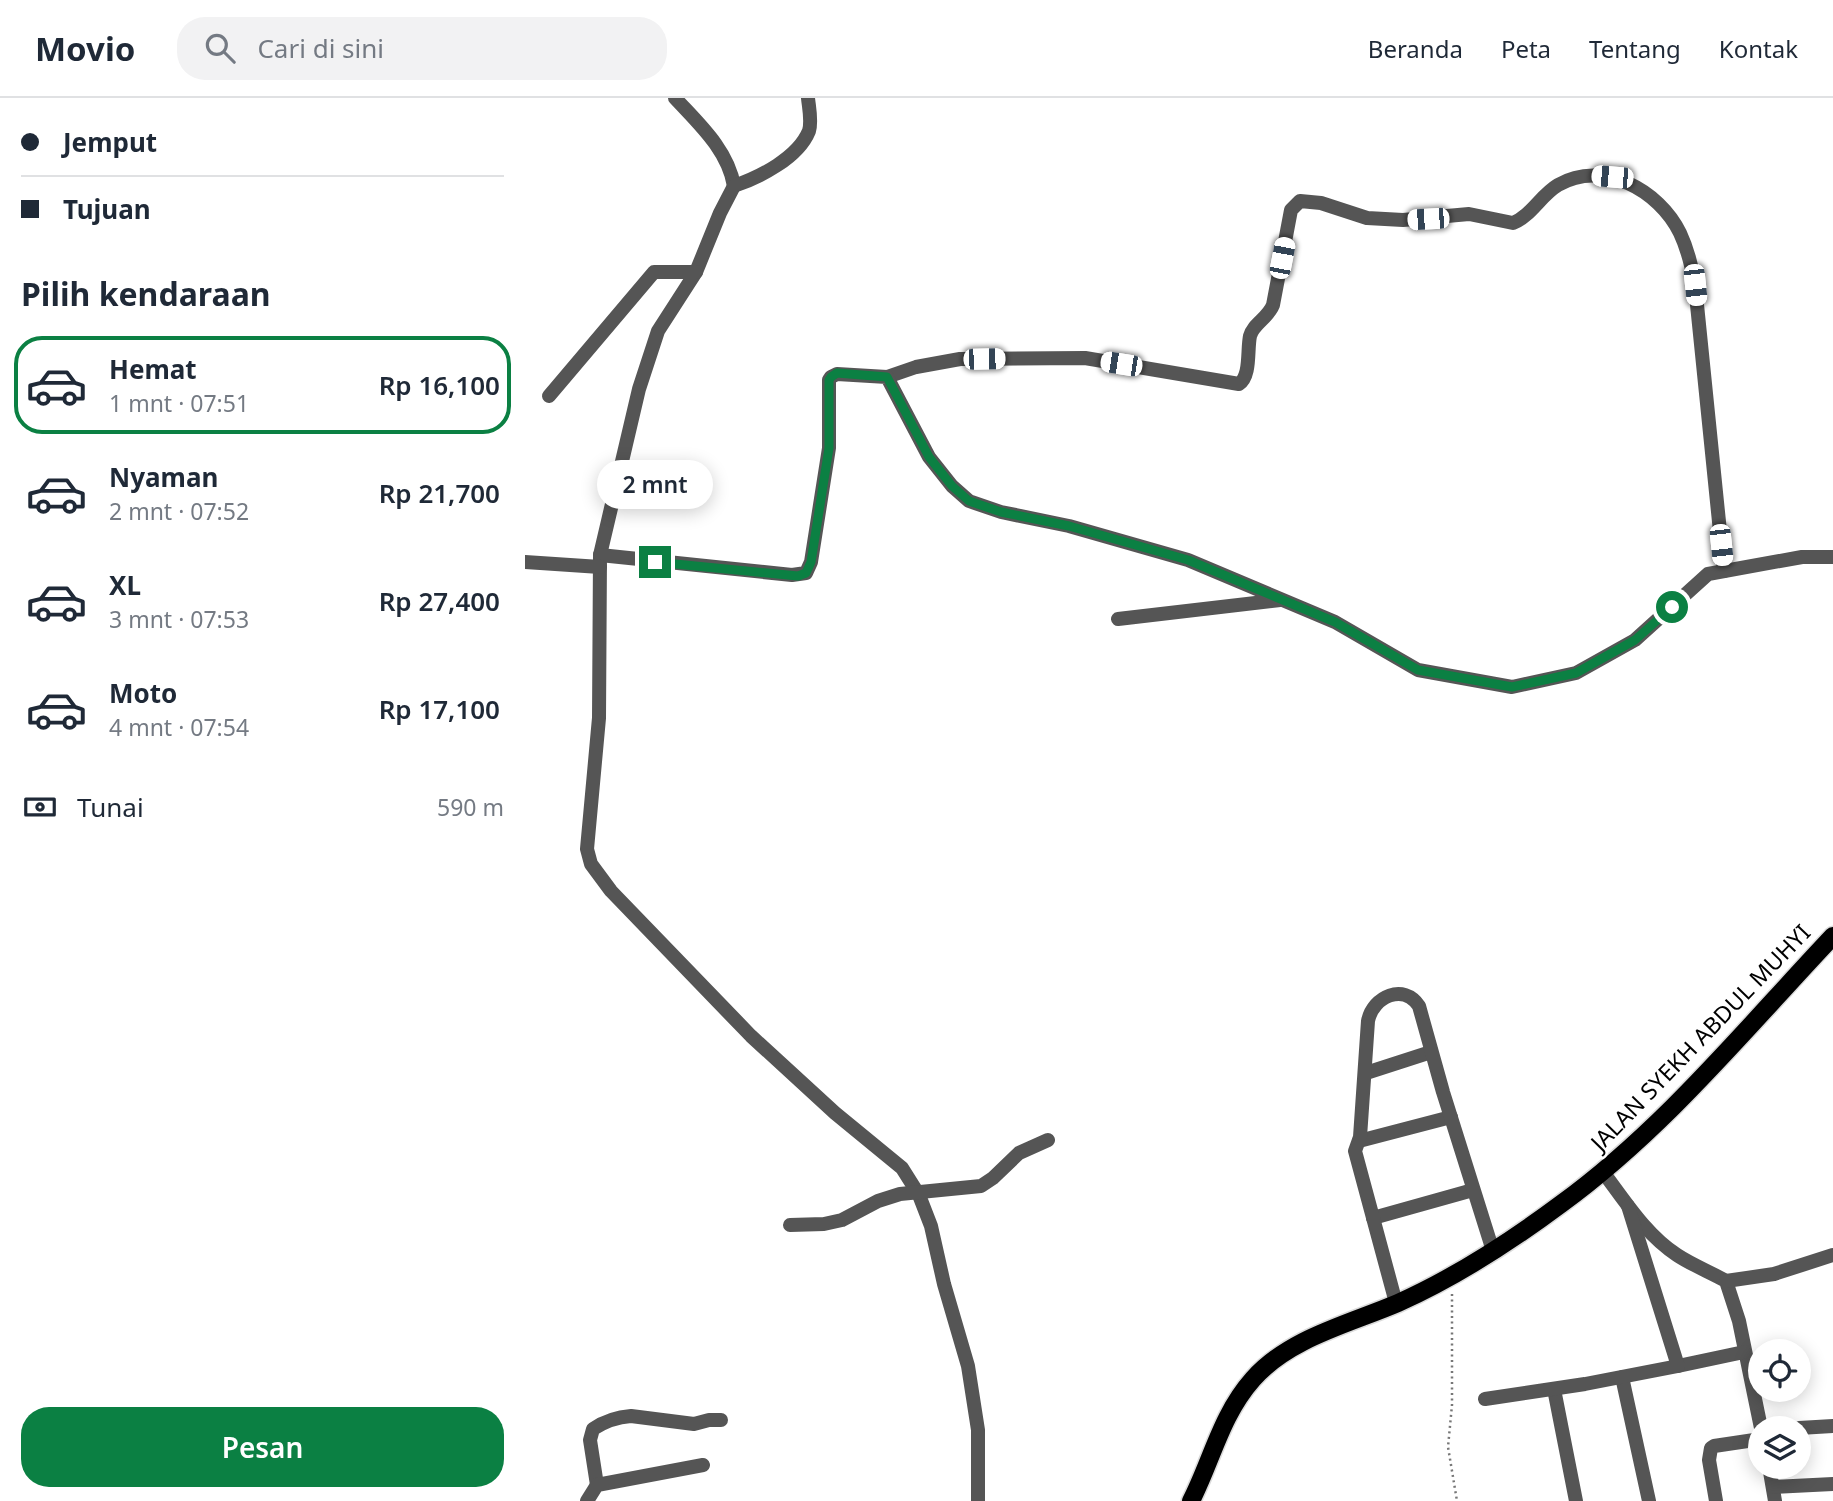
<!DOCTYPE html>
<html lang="id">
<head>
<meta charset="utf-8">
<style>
  body { margin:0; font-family:"Noto Sans",sans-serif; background:#f2f2f3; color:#1f2937; height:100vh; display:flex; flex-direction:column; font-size:26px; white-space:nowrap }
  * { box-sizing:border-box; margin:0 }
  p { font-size:23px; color:#747a83 }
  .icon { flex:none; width:38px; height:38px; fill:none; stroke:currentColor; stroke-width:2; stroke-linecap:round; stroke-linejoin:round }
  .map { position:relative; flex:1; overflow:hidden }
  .sheet { display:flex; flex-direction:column; background:#fff; width:525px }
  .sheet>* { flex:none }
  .hud { display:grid; align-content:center; height:154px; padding:0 21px; background:#fff }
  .fabs { position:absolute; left:1223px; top:1241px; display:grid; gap:14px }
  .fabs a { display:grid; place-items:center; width:63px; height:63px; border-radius:50%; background:#fff; box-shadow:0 4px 18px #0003; font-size:35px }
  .end { position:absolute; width:32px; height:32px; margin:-16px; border:9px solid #0b8043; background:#fff; box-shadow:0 0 0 4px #fff }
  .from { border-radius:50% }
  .bubble { position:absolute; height:49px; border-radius:24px; background:#fff; box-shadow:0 4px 18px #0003; font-size:23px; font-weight:600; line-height:49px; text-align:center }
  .car { position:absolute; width:21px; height:42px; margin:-21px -10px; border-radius:9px; box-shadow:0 0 5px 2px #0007; background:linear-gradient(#fff 24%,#345 0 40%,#fff 0 76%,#345 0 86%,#fff 0) }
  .hud b { display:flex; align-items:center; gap:24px; height:66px; font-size:26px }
  .hud b+b { border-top:2px solid #e0e1e3 }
  .hud i { width:18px; height:18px; background:#1f2937 }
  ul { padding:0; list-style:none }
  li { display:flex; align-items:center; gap:21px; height:98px; margin:0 14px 10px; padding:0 7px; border:4px solid transparent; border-radius:28px }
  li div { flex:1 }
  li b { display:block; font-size:26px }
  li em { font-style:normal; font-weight:600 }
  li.current { border-color:#0b8043 }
  li>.icon { width:63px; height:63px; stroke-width:1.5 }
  h2 { padding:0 21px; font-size:32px; line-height:84px }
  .pay { display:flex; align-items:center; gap:18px; height:77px; padding:0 21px; font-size:26px }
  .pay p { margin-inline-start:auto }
  .primary-button { display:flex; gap:14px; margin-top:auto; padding:14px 21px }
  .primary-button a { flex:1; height:80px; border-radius:28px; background:#0b8043; color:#fff; font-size:28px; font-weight:600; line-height:80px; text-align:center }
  header { display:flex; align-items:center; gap:42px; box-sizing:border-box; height:98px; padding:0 35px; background:#fff; border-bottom:2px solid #e0e1e3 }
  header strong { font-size:33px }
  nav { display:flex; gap:38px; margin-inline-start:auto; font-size:24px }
  .search { width:490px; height:63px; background:#f2f2f3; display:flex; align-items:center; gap:18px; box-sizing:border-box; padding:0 24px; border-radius:28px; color:#747a83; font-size:26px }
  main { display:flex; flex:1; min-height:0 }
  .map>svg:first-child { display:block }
</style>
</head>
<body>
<header>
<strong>Movio</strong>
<div class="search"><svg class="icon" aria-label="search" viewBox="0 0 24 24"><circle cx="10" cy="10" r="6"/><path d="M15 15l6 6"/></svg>Cari di sini</div>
<nav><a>Beranda</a><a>Peta</a><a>Tentang</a><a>Kontak</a></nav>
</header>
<main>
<section class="sheet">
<div class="hud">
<b><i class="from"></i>Jemput</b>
<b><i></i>Tujuan</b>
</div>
<h2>Pilih kendaraan</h2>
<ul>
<li class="current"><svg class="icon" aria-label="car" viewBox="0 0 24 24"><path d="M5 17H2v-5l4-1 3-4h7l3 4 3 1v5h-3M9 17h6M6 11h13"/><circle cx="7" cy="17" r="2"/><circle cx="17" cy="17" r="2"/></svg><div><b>Hemat</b><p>1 mnt · 07:51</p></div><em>Rp 16,100</em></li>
<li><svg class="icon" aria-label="car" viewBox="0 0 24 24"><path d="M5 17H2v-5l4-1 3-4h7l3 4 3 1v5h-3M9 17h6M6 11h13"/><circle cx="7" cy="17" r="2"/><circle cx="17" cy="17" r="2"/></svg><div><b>Nyaman</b><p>2 mnt · 07:52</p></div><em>Rp 21,700</em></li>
<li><svg class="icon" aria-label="car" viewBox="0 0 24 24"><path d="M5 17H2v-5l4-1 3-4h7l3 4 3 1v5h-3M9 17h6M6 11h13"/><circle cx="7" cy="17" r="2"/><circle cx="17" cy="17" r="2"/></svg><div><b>XL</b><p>3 mnt · 07:53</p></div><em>Rp 27,400</em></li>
<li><svg class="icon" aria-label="car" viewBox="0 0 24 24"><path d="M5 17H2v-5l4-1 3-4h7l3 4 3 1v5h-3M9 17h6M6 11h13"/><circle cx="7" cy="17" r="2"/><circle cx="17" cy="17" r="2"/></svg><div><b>Moto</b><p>4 mnt · 07:54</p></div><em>Rp 17,100</em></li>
</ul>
<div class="pay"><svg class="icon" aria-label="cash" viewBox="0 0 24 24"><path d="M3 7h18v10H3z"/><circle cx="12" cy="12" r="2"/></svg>Tunai<p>590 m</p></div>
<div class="primary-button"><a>Pesan</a></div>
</section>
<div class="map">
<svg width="1308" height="1403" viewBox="0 0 1308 1403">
  <rect width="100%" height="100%" fill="#fff"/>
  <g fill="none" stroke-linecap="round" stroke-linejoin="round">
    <g stroke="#dbdbdb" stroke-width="21">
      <path id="primary" d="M 666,1403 C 687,1362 696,1317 728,1281 C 764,1240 824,1226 873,1205 C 931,1179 985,1144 1036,1106 C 1139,1031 1221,930 1308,838"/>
    </g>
    <polyline stroke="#777" stroke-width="2.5" stroke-dasharray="2 3.5" stroke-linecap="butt" points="927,1196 927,1307 923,1349 932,1403"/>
    <g stroke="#555" stroke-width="14">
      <path d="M 150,0 C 174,26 203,52 209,88"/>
      <path d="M 283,0 C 284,10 287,23 284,33 C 273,60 235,79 209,88 L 195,115 L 171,174 L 133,233 L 114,291 L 75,457 L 74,620 L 62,751 L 66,766 L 86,793 L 226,938 L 310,1015 L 377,1070 L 394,1097 L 406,1128 L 419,1186 L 443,1268 L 453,1332 L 453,1403"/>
      <path d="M 362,279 L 391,269 L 435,261 L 560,260 L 714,286 C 726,278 722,252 725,238 C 728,226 743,220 748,207 L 766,112 L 775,103 L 796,105 L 842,120 L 878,122 L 944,116 L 988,125 C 1006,118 1016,97 1033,87 C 1078,61 1134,92 1155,135 C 1163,152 1167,169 1170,187 L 1199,473"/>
      <polyline points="24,298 129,174 171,174"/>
      <polyline points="75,457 267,477 281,475 286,464 304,350 304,282 306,279 312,276 362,279 404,359 427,388 444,403 476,414 544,428 663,462 810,524 893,572 987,589 1051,575 1110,542 1183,476 1277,459 1308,459"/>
      <polyline points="0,464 75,469"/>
      <polyline points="593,521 755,502"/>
      <polyline points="841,975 906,954"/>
      <polyline points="834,1043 926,1019"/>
      <path d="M 1078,1074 C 1100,1103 1121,1137 1152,1157 C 1167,1167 1185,1174 1201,1183 L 1214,1223 L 1236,1330"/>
      <polyline points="848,1120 948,1092"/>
      <polyline points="265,1127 299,1126 317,1122 353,1103 375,1096 456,1088 468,1080 494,1055 523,1042"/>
      <polyline points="1201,1183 1249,1176 1308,1157"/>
      <path d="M 871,1205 L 830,1053 L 835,1039 L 843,923 C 848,898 879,885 894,908 L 918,994 L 968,1153"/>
      <polyline points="1153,1268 1219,1254"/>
      <polyline points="1097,1279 1124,1403"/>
      <polyline points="1029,1291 1051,1403"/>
      <polyline points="960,1301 1060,1286 1153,1268 1103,1108"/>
      <polyline points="1274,1330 1308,1328"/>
      <polyline points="1244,1368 1250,1403"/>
      <path d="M 72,1387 L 65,1342 L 68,1331 C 80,1323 92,1319 106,1318 L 169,1326 L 184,1322 L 196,1322"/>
      <polyline points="1248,1389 1308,1386"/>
      <polyline points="62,1403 72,1387 178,1367"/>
      <polyline points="1191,1403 1184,1362 1186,1350 1189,1348 1236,1341"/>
    </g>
    <use href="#primary" stroke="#000" stroke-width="18"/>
  </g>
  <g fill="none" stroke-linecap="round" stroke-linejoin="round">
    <polyline stroke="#0b8043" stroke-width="9" points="130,464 273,478 281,475 286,464 304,350 304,282 306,279 312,275 362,279 404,359 427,388 444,403 476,414 544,428 663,462 810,524 893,572 987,589 1051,575 1110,542 1147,509"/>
  </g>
  <g text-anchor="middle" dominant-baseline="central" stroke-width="5" stroke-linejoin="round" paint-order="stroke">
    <g font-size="23" fill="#000" stroke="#fff">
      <text transform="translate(1175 939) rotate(-46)">JALAN SYEKH ABDUL MUHYI</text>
    </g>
  </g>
</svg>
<div class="fabs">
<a><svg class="icon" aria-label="locate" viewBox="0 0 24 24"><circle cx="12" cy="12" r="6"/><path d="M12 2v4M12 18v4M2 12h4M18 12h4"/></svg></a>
<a><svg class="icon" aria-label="layers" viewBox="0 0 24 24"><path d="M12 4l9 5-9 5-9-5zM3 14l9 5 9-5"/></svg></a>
</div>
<i class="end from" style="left:1147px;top:509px"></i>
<i class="end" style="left:130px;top:464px"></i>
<div class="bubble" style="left:72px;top:362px;width:116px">2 mnt</div>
<i class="car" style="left:1087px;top:79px;rotate:275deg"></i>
<i class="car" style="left:903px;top:121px;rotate:267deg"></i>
<i class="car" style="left:757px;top:160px;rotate:11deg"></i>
<i class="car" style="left:1170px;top:187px;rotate:174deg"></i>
<i class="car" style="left:459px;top:261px;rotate:89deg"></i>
<i class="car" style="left:596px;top:266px;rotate:279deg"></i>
<i class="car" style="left:1196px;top:447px;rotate:174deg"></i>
</div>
</main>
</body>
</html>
